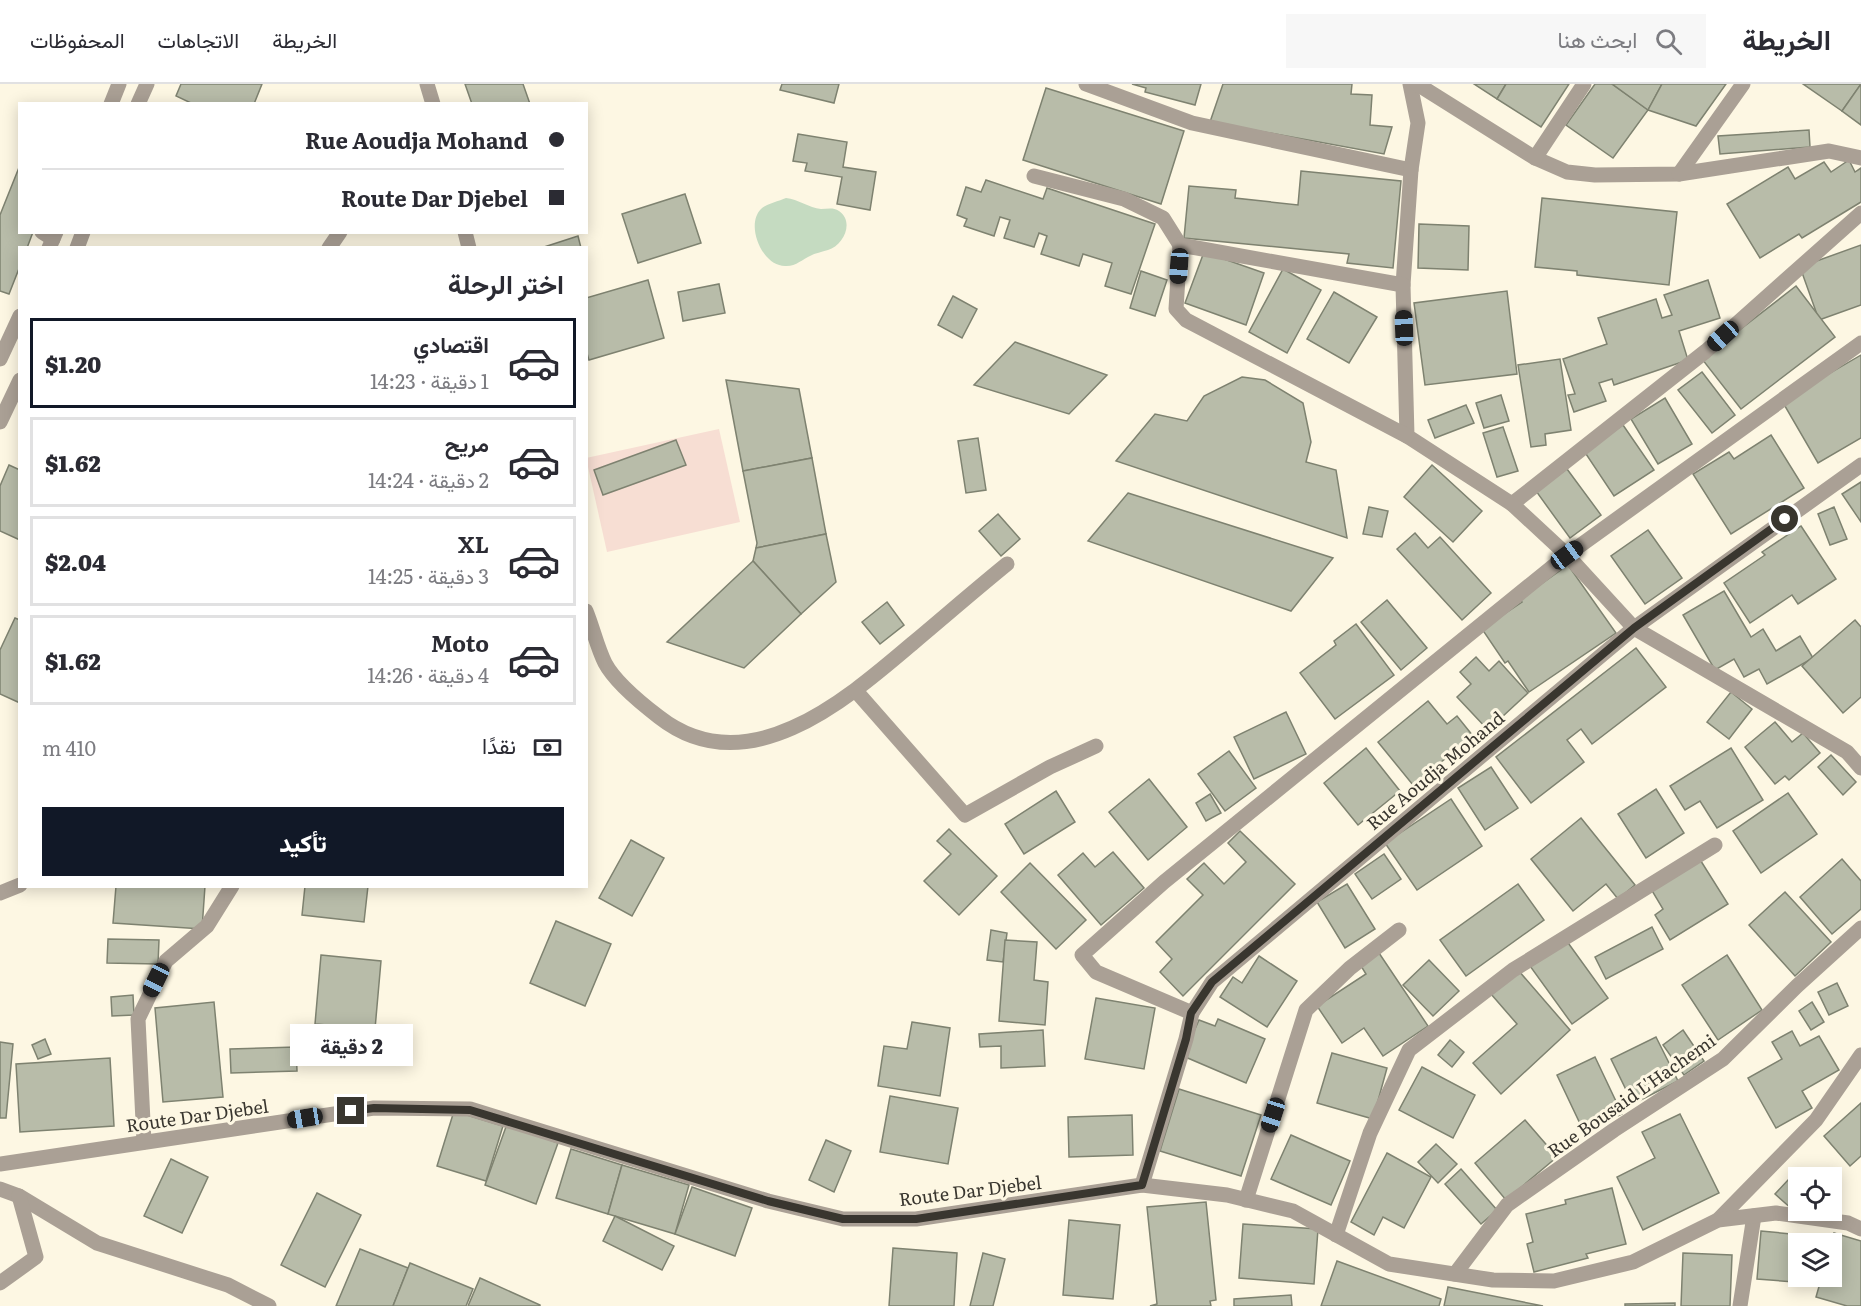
<!DOCTYPE html>
<html lang="ar">
<head>
<meta charset="utf-8">
<style>
  body { margin:0; font-family:Literata,Vazirmatn,serif; background:#f7f7f7; color:#2b2b33; direction:rtl; height:100vh; display:flex; flex-direction:column; font-size:22px; white-space:nowrap }
  * { box-sizing:border-box; margin:0 }
  p { font-size:20px; color:#7c7c81 }
  .icon { flex:none; width:33px; height:33px; fill:none; stroke:currentColor; stroke-width:2; stroke-linecap:round; stroke-linejoin:round }
  .map { position:relative; flex:1; overflow:hidden; direction:ltr }
  .drawer { position:absolute; left:18px; top:162px; width:570px; height:642px; display:flex; flex-direction:column; background:#fff; border-radius:0px; box-shadow:0 3px 15px #0003; direction:rtl }
  .drawer>* { flex:none }
  .banner { position:absolute; left:18px; top:18px; width:570px; height:132px; border-radius:0px; box-shadow:0 3px 15px #0003; direction:rtl; display:grid; align-content:center; height:132px; padding:0 24px; background:#fff }
  .fabs { position:absolute; left:1788px; top:1083px; display:grid; gap:12px }
  .fabs a { display:grid; place-items:center; width:54px; height:54px; border-radius:0px; background:#fff; box-shadow:0 3px 15px #0003; font-size:30px }
  .end { position:absolute; width:27px; height:27px; margin:-14px; border:8px solid #39362f; background:#fff; box-shadow:0 0 0 3px #fff }
  .from { border-radius:50% }
  .bubble { position:absolute; height:42px; border-radius:0px; background:#fff; box-shadow:0 3px 15px #0003; font-size:20px; font-weight:800; line-height:42px; text-align:center; direction:rtl }
  .car { position:absolute; width:18px; height:36px; margin:-18px -9px; border-radius:8px; box-shadow:0 0 4px 2px #0007; background:linear-gradient(#222 24%,#8ab4d8 0 40%,#222 0 76%,#8ab4d8 0 86%,#222 0) }
  .banner b { display:flex; align-items:center; gap:21px; height:57px; font-size:22px }
  .banner b+b { border-top:2px solid #e1e1e2 }
  .banner i { width:15px; height:15px; background:#2b2b33 }
  ul { padding:0; list-style:none }
  li { display:flex; align-items:center; gap:18px; height:90px; margin:0 12px 9px; padding:0 12px; border:3px solid #e1e1e2; border-radius:0px }
  li div { flex:1 }
  li b { display:block; font-size:22px }
  li em { font-style:normal; font-weight:800 }
  li.current { border-color:#111827 }
  li>.icon { width:54px; height:54px; stroke-width:1.5 }
  h2 { padding:0 24px; font-size:27px; line-height:72px }
  .pay { display:flex; align-items:center; gap:15px; height:66px; padding:0 24px; font-size:22px }
  .pay p { margin-inline-start:auto }
  .action { display:flex; gap:12px; margin-top:auto; padding:12px 24px }
  .action a { flex:1; height:69px; border-radius:0px; background:#111827; color:#fff; font-size:24px; font-weight:800; line-height:69px; text-align:center }
  header { display:flex; align-items:center; gap:36px; box-sizing:border-box; height:84px; padding:0 30px; background:#fff; border-bottom:2px solid #e1e1e2 }
  header strong { font-size:28px }
  nav { display:flex; gap:33px; margin-inline-start:auto; font-size:21px }
  .search { width:420px; height:54px; background:#f7f7f7; display:flex; align-items:center; gap:15px; box-sizing:border-box; padding:0 21px; border-radius:0px; color:#7c7c81; font-size:22px }
  .map>svg:first-child { display:block }
</style>
</head>
<body>
<header>
<strong>الخريطة</strong>
<div class="search"><svg class="icon" aria-label="search" viewBox="0 0 24 24"><circle cx="10" cy="10" r="6"/><path d="M15 15l6 6"/></svg>ابحث هنا</div>
<nav><a>الخريطة</a><a>الاتجاهات</a><a>المحفوظات</a></nav>
</header>
<div class="map">
<svg width="1861" height="1222" viewBox="0 0 1861 1222">
  <rect width="100%" height="100%" fill="#fdf7e3"/>
  <polygon fill="#f7ded3" points="719,345 740,438 607,468 586,374"/>
  <path fill="#c5dbc1" d="M 786,114 C 798,115 809,124 821,125 C 827,125 833,123 839,127 C 855,138 843,162 828,166 C 822,168 815,169 810,172 C 803,175 795,183 785,182 C 762,182 745,141 761,125 C 766,120 779,117 786,114 Z"/>
  <g fill="#b8bca9" stroke="#7e8270" stroke-width="1.5">
    <polygon points="181,0 262,0 254,20 193,20 176,12"/>
    <polygon points="465,0 523,0 530,20 472,20"/>
    <polygon points="782,0 839,0 834,19 780,6"/>
    <polygon points="1132,0 1201,0 1195,21 1145,8 1146,4"/>
    <polygon points="1223,0 1352,0 1351,10 1372,11 1370,41 1392,43 1384,70 1210,38"/>
    <polygon points="1474,0 1506,0 1497,15"/>
    <polygon points="1506,0 1569,0 1541,43 1497,15"/>
    <polygon points="1595,0 1612,0 1648,26 1613,74 1566,41"/>
    <polygon points="1612,0 1662,0 1648,26"/>
    <polygon points="1662,0 1726,0 1696,42 1648,26"/>
    <polygon points="1803,0 1861,0 1842,27"/>
    <polygon points="1861,0 1861,41 1842,27"/>
    <polygon points="1046,4 1184,47 1161,120 1023,76"/>
    <polygon points="1809,46 1810,63 1720,70 1718,52"/>
    <polygon points="798,50 847,58 843,83 876,88 870,126 837,120 842,93 805,87 807,79 793,77"/>
    <polygon points="1849,76 1855,88 1861,84 1861,118 1802,154 1799,150 1760,174 1727,120 1788,83 1795,95 1824,78 1831,88"/>
    <polygon points="20,81 20,148 33,148 27,164 20,164 20,182 9,210 0,207 0,131"/>
    <polygon points="1301,87 1401,97 1393,184 1347,179 1349,170 1184,154 1189,102 1236,106 1235,114 1298,121"/>
    <polygon points="986,96 1043,115 1047,104 1155,140 1131,210 1105,202 1112,179 1083,170 1079,182 1041,170 1047,152 1039,149 1034,163 1004,154 1010,136 1000,133 994,152 964,142 967,135 957,131 966,103 981,108"/>
    <polygon points="685,110 701,159 638,179 622,130"/>
    <polygon points="1542,114 1677,128 1669,201 1577,191 1577,187 1535,183"/>
    <polygon points="1419,140 1469,142 1468,186 1418,184"/>
    <polygon points="578,152 581,164 541,164"/>
    <polygon points="1861,161 1861,221 1819,236 1800,183"/>
    <polygon points="1204,168 1264,189 1246,241 1185,219"/>
    <polygon points="1283,185 1321,206 1287,269 1249,248"/>
    <polygon points="1141,187 1167,196 1155,232 1130,224"/>
    <polygon points="648,196 664,254 589,276 586,266 586,214"/>
    <polygon points="1708,196 1720,234 1679,247 1688,276 1614,301 1612,295 1599,299 1606,317 1574,328 1568,311 1575,310 1563,275 1607,260 1598,234 1656,215 1662,234 1672,231 1664,211"/>
    <polygon points="719,200 725,229 683,237 678,208"/>
    <polygon points="1796,202 1835,253 1741,325 1702,275"/>
    <polygon points="1507,207 1517,290 1425,301 1414,219"/>
    <polygon points="1334,208 1377,233 1349,279 1307,255"/>
    <polygon points="953,212 977,225 962,254 938,241"/>
    <polygon points="1015,258 1107,291 1069,330 974,301"/>
    <polygon points="1861,271 1861,354 1818,379 1782,317"/>
    <polygon points="1560,275 1571,346 1545,350 1546,361 1531,363 1518,281"/>
    <polygon points="1702,288 1735,331 1712,349 1678,306"/>
    <polygon points="1242,293 1265,296 1303,319 1311,358 1306,378 1336,386 1347,454 1116,377 1155,330 1187,337 1204,312"/>
    <polygon points="726,296 799,305 812,374 743,387"/>
    <polygon points="1501,311 1509,337 1484,344 1476,319"/>
    <polygon points="1665,314 1692,360 1658,380 1631,335"/>
    <polygon points="1466,321 1474,339 1435,354 1428,336"/>
    <polygon points="1623,341 1654,386 1614,412 1584,367"/>
    <polygon points="1503,343 1518,387 1497,393 1483,349"/>
    <polygon points="1771,351 1804,404 1731,450 1693,390 1729,368 1734,375"/>
    <polygon points="978,354 986,406 966,409 958,357"/>
    <polygon points="676,356 686,381 603,411 594,386"/>
    <polygon points="812,374 826,450 756,464 757,459 743,387"/>
    <polygon points="9,381 20,386 20,456 0,447 0,402"/>
    <polygon points="1432,381 1482,427 1453,458 1404,413"/>
    <polygon points="1567,385 1601,431 1570,454 1536,407"/>
    <polygon points="1861,398 1861,438 1842,410"/>
    <polygon points="1128,409 1333,474 1291,527 1088,457"/>
    <polygon points="1369,423 1388,427 1382,453 1363,450"/>
    <polygon points="1834,423 1847,455 1830,461 1818,430"/>
    <polygon points="998,430 1020,455 1001,472 979,447"/>
    <polygon points="1801,442 1836,495 1798,520 1792,511 1750,539 1724,499 1765,471 1762,468"/>
    <polygon points="1648,446 1682,494 1645,520 1611,472"/>
    <polygon points="1415,449 1428,464 1440,453 1491,509 1462,536 1397,465"/>
    <polygon points="826,450 836,498 801,530 753,477 756,464"/>
    <polygon points="753,477 801,530 744,584 667,558"/>
    <polygon points="1568,481 1616,549 1529,608 1508,577 1505,579 1482,545 1522,518 1520,515"/>
    <polygon points="1724,507 1751,553 1763,545 1776,567 1800,552 1813,574 1767,600 1759,585 1744,593 1734,575 1715,586 1683,531"/>
    <polygon points="1387,516 1427,564 1401,586 1361,538"/>
    <polygon points="887,518 904,541 880,560 862,538"/>
    <polygon points="15,534 20,536 20,619 0,610 0,566"/>
    <polygon points="1855,536 1861,543 1861,613 1843,629 1802,582"/>
    <polygon points="1356,540 1394,591 1335,635 1300,589 1336,561 1334,557"/>
    <polygon points="1636,564 1666,603 1592,660 1581,645 1567,656 1584,678 1531,719 1496,673"/>
    <polygon points="1476,573 1489,587 1499,577 1528,609 1488,646 1457,613 1471,600 1460,588"/>
    <polygon points="1731,608 1752,625 1729,655 1707,638"/>
    <polygon points="1428,617 1447,640 1457,632 1473,652 1413,701 1378,658"/>
    <polygon points="1286,628 1306,670 1254,695 1234,653"/>
    <polygon points="1775,638 1792,658 1803,649 1820,669 1789,696 1785,692 1775,700 1745,663"/>
    <polygon points="1366,664 1400,707 1358,741 1324,699"/>
    <polygon points="1731,664 1763,716 1717,744 1700,717 1685,726 1670,702"/>
    <polygon points="1229,667 1256,704 1225,727 1198,690"/>
    <polygon points="1831,671 1856,698 1843,711 1818,683"/>
    <polygon points="1491,683 1518,724 1485,746 1458,704"/>
    <polygon points="1149,695 1187,743 1148,776 1109,728"/>
    <polygon points="1656,705 1684,749 1646,774 1618,730"/>
    <polygon points="1056,707 1075,738 1024,770 1005,740"/>
    <polygon points="1788,709 1817,750 1761,789 1733,747"/>
    <polygon points="1210,710 1221,729 1206,737 1196,719"/>
    <polygon points="1451,715 1482,762 1417,806 1385,759"/>
    <polygon points="1581,734 1635,801 1618,815 1606,800 1573,827 1531,775"/>
    <polygon points="949,745 997,792 959,831 924,797 951,770 937,757"/>
    <polygon points="1240,747 1295,800 1183,912 1160,888 1172,875 1156,858 1203,811 1187,795 1204,779 1224,800 1246,778 1228,759"/>
    <polygon points="631,756 664,774 632,832 599,814"/>
    <polygon points="1113,768 1144,804 1101,841 1058,791 1083,769 1095,783"/>
    <polygon points="1384,770 1401,795 1372,815 1355,790"/>
    <polygon points="1699,774 1728,820 1670,856 1655,831 1663,825 1651,805"/>
    <polygon points="1842,775 1861,797 1861,825 1832,850 1800,813"/>
    <polygon points="1030,779 1086,836 1056,865 1001,808"/>
    <polygon points="1347,800 1375,845 1345,864 1317,818"/>
    <polygon points="1518,800 1544,836 1466,892 1440,856"/>
    <polygon points="116,802 205,802 202,845 113,839"/>
    <polygon points="305,802 368,802 364,838 302,831"/>
    <polygon points="1785,808 1831,858 1795,892 1749,841"/>
    <polygon points="556,837 611,860 585,922 530,899"/>
    <polygon points="1652,843 1663,865 1606,895 1595,873"/>
    <polygon points="991,846 1007,849 1003,878 987,876"/>
    <polygon points="108,855 159,856 158,880 107,879"/>
    <polygon points="1005,856 1037,858 1034,896 1048,898 1045,941 999,937"/>
    <polygon points="1566,856 1608,914 1572,940 1530,882"/>
    <polygon points="1379,869 1428,942 1383,972 1364,944 1342,959 1317,922 1366,890 1361,882"/>
    <polygon points="321,871 381,877 375,945 315,940"/>
    <polygon points="1727,871 1762,926 1718,956 1682,901"/>
    <polygon points="1259,872 1297,897 1267,943 1220,913 1233,893 1242,899"/>
    <polygon points="1429,876 1459,907 1433,932 1403,901"/>
    <polygon points="1518,886 1570,946 1501,1010 1473,979 1517,940 1491,910"/>
    <polygon points="1837,899 1848,922 1829,931 1818,908"/>
    <polygon points="133,911 134,931 112,932 111,913"/>
    <polygon points="1096,914 1155,924 1144,985 1085,975"/>
    <polygon points="214,918 223,1013 163,1018 155,924"/>
    <polygon points="1812,918 1824,938 1811,946 1799,927"/>
    <polygon points="1218,935 1265,955 1246,999 1183,972 1199,936 1215,942"/>
    <polygon points="912,938 950,944 940,1012 878,1002 884,962 907,965"/>
    <polygon points="1043,946 1045,982 1001,984 1001,962 980,963 979,950"/>
    <polygon points="1683,946 1704,977 1684,991 1663,961"/>
    <polygon points="1792,947 1800,962 1819,952 1839,986 1802,1007 1812,1024 1776,1044 1748,994 1782,975 1772,958"/>
    <polygon points="1656,953 1678,997 1633,1020 1611,975"/>
    <polygon points="45,955 51,970 38,975 32,961"/>
    <polygon points="1450,956 1464,968 1452,983 1438,971"/>
    <polygon points="0,958 13,960 6,1034 0,1034"/>
    <polygon points="296,963 297,987 231,989 230,965"/>
    <polygon points="1332,969 1387,984 1373,1035 1317,1019"/>
    <polygon points="1595,973 1622,1030 1584,1048 1557,991"/>
    <polygon points="110,974 114,1042 20,1048 16,980"/>
    <polygon points="1422,983 1475,1011 1453,1054 1399,1026"/>
    <polygon points="1179,1005 1261,1031 1241,1092 1160,1067"/>
    <polygon points="890,1012 958,1024 948,1080 880,1068"/>
    <polygon points="1861,1019 1861,1072 1850,1082 1824,1052"/>
    <polygon points="454,1027 503,1042 486,1097 437,1082"/>
    <polygon points="1680,1030 1719,1109 1643,1146 1617,1093 1655,1074 1642,1048"/>
    <polygon points="1132,1031 1133,1071 1069,1073 1068,1033"/>
    <polygon points="1525,1036 1557,1073 1506,1116 1475,1079"/>
    <polygon points="507,1040 558,1059 536,1120 485,1101"/>
    <polygon points="1291,1051 1350,1077 1331,1121 1271,1095"/>
    <polygon points="826,1056 851,1067 834,1108 809,1096"/>
    <polygon points="1436,1060 1457,1080 1438,1099 1418,1078"/>
    <polygon points="571,1065 622,1081 608,1130 556,1114"/>
    <polygon points="1387,1069 1431,1093 1404,1144 1383,1133 1374,1151 1351,1138"/>
    <polygon points="171,1075 208,1093 182,1149 144,1132"/>
    <polygon points="622,1081 689,1101 675,1150 608,1130"/>
    <polygon points="1461,1085 1497,1126 1481,1140 1445,1100"/>
    <polygon points="1788,1096 1798,1106 1798,1119 1793,1126 1775,1110"/>
    <polygon points="692,1103 752,1124 735,1172 675,1150"/>
    <polygon points="1612,1104 1626,1160 1586,1170 1588,1174 1534,1188 1527,1160 1533,1158 1526,1130 1566,1120 1565,1116"/>
    <polygon points="317,1109 361,1131 325,1203 281,1181"/>
    <polygon points="1206,1118 1216,1216 1210,1217 1211,1222 1150,1222 1157,1220 1147,1123"/>
    <polygon points="615,1132 674,1162 662,1186 603,1157"/>
    <polygon points="1069,1136 1120,1141 1113,1215 1063,1211"/>
    <polygon points="1243,1140 1318,1145 1314,1200 1239,1194"/>
    <polygon points="1761,1147 1812,1152 1811,1160 1798,1160 1798,1192 1808,1192 1807,1199 1757,1195"/>
    <polygon points="1834,1149 1861,1157 1861,1222 1847,1222 1816,1213 1822,1192 1832,1192 1831,1160"/>
    <polygon points="893,1164 957,1169 954,1222 889,1222"/>
    <polygon points="360,1165 408,1184 393,1222 336,1222"/>
    <polygon points="983,1169 1005,1175 993,1222 970,1222"/>
    <polygon points="1683,1169 1732,1171 1730,1222 1681,1222"/>
    <polygon points="1337,1177 1441,1215 1439,1222 1321,1222"/>
    <polygon points="410,1179 473,1205 466,1222 393,1222"/>
    <polygon points="480,1194 540,1221 540,1222 468,1222"/>
    <polygon points="1448,1203 1543,1222 1444,1222"/>
    <polygon points="1291,1211 1292,1222 1234,1222 1234,1215"/>
    <polygon points="1675,1219 1675,1222 1625,1222 1625,1220"/>
  </g>
  <g fill="none" stroke-linecap="round" stroke-linejoin="round">
    <g stroke="#aaa095" stroke-width="15">
      <polyline points="427,0 433,20"/>
      <polyline points="1086,0 1192,39 1411,86"/>
      <polyline points="1410,0 1418,39 1411,86 1403,201 1407,352 1512,420 1706,267 1861,129"/>
      <polyline points="1417,0 1535,74 1567,88 1595,91 1679,90 1829,67 1861,74"/>
      <polyline points="1535,74 1584,0"/>
      <polyline points="1679,90 1743,0"/>
      <polyline points="1034,92 1124,115 1163,134 1180,161 1403,201"/>
      <polyline points="42,148 53,155"/>
      <polyline points="465,148 469,164"/>
      <polyline points="1180,161 1176,225 1186,236 1407,352"/>
      <polyline points="329,164 340,148"/>
      <polyline points="1512,420 1567,471 1634,544 1847,668 1861,684"/>
      <path d="M 586,527 C 593,544 597,563 605,579 C 615,598 642,620 659,633 C 747,702 846,616 913,559 C 944,533 975,506 1007,480"/>
      <polyline points="856,607 965,731 1050,683 1096,662"/>
      <polyline points="0,809 20,801"/>
      <polyline points="1192,929 1096,888 1082,871 1164,798 1567,471 1861,259"/>
      <polyline points="144,1058 138,935 166,877 207,842 232,802"/>
      <polyline points="1142,1101 1186,955 1192,929 1212,898 1634,544 1861,381"/>
      <polyline points="0,1105 19,1112 97,1159 228,1201 269,1222"/>
      <polyline points="1246,1116 1306,926 1350,884 1399,846"/>
      <polyline points="1718,1136 1816,1036 1861,971"/>
      <polyline points="1336,1151 1370,1049 1409,966 1513,886 1715,761"/>
      <polyline points="1455,1190 1507,1121 1614,1046 1723,975 1797,902 1861,844"/>
      <polyline points="0,1199 36,1173 19,1112"/>
      <polyline points="1740,1222 1754,1132"/>
    </g>
    <g stroke="#aaa095" stroke-width="15">
      <polyline points="111,20 119,0"/>
      <polyline points="138,20 147,0"/>
      <polyline points="49,164 56,148"/>
      <polyline points="77,164 83,148"/>
      <polyline points="0,275 20,232"/>
      <polyline points="0,338 20,296"/>
      <polyline points="0,1080 374,1024 470,1025 768,1117 843,1135 916,1135 1142,1101 1227,1111 1293,1127 1389,1180 1493,1196 1554,1197 1633,1178 1718,1136 1776,1129 1848,1139 1861,1145"/>
    </g>
  </g>
  <g fill="none" stroke-linecap="round" stroke-linejoin="round">
    <polyline stroke="#39362f" stroke-width="8" points="351,1027 374,1024 470,1026 768,1117 843,1135 916,1135 1142,1101 1186,955 1191,929 1212,898 1634,544 1785,435"/>
  </g>
  <g text-anchor="middle" dominant-baseline="central" stroke-width="6" stroke-linejoin="round" paint-order="stroke">
    <g font-size="18" fill="#39362f" stroke="#fdf7e3">
      <text transform="translate(1435 686) rotate(-40)">Rue Aoudja Mohand</text>
      <text transform="translate(1631 1011) rotate(-35)">Rue Bousaid L'Hachemi</text>
      <text transform="translate(197 1031) rotate(-8)">Route Dar Djebel</text>
      <text transform="translate(970 1106) rotate(-7)">Route Dar Djebel</text>
    </g>
  </g>
</svg>
<div class="fabs">
<a><svg class="icon" aria-label="locate" viewBox="0 0 24 24"><circle cx="12" cy="12" r="6"/><path d="M12 2v4M12 18v4M2 12h4M18 12h4"/></svg></a>
<a><svg class="icon" aria-label="layers" viewBox="0 0 24 24"><path d="M12 4l9 5-9 5-9-5zM3 14l9 5 9-5"/></svg></a>
</div>
<i class="end from" style="left:1785px;top:435px"></i>
<i class="end" style="left:351px;top:1027px"></i>
<div class="bubble" style="left:290px;top:940px;width:123px">2 دقيقة</div>
<i class="car" style="left:1179px;top:182px;rotate:184deg"></i>
<i class="car" style="left:1404px;top:244px;rotate:358deg"></i>
<i class="car" style="left:1723px;top:252px;rotate:228deg"></i>
<i class="car" style="left:1567px;top:471px;rotate:54deg"></i>
<i class="car" style="left:156px;top:896px;rotate:206deg"></i>
<i class="car" style="left:1273px;top:1031px;rotate:198deg"></i>
<i class="car" style="left:305px;top:1034px;rotate:261deg"></i>
<div class="banner">
<b><i class="from"></i>Rue Aoudja Mohand</b>
<b><i></i>Route Dar Djebel</b>
</div>
<section class="drawer">
<h2>اختر الرحلة</h2>
<ul>
<li class="current"><svg class="icon" aria-label="car" viewBox="0 0 24 24"><path d="M5 17H2v-5l4-1 3-4h7l3 4 3 1v5h-3M9 17h6M6 11h13"/><circle cx="7" cy="17" r="2"/><circle cx="17" cy="17" r="2"/></svg><div><b>اقتصادي</b><p>1 دقيقة · 14:23</p></div><em>$1.20</em></li>
<li><svg class="icon" aria-label="car" viewBox="0 0 24 24"><path d="M5 17H2v-5l4-1 3-4h7l3 4 3 1v5h-3M9 17h6M6 11h13"/><circle cx="7" cy="17" r="2"/><circle cx="17" cy="17" r="2"/></svg><div><b>مريح</b><p>2 دقيقة · 14:24</p></div><em>$1.62</em></li>
<li><svg class="icon" aria-label="car" viewBox="0 0 24 24"><path d="M5 17H2v-5l4-1 3-4h7l3 4 3 1v5h-3M9 17h6M6 11h13"/><circle cx="7" cy="17" r="2"/><circle cx="17" cy="17" r="2"/></svg><div><b>XL</b><p>3 دقيقة · 14:25</p></div><em>$2.04</em></li>
<li><svg class="icon" aria-label="car" viewBox="0 0 24 24"><path d="M5 17H2v-5l4-1 3-4h7l3 4 3 1v5h-3M9 17h6M6 11h13"/><circle cx="7" cy="17" r="2"/><circle cx="17" cy="17" r="2"/></svg><div><b>Moto</b><p>4 دقيقة · 14:26</p></div><em>$1.62</em></li>
</ul>
<div class="pay"><svg class="icon" aria-label="cash" viewBox="0 0 24 24"><path d="M3 7h18v10H3z"/><circle cx="12" cy="12" r="2"/></svg>نقدًا<p>410 m</p></div>
<div class="action"><a>تأكيد</a></div>
</section>
</div>
</body>
</html>
